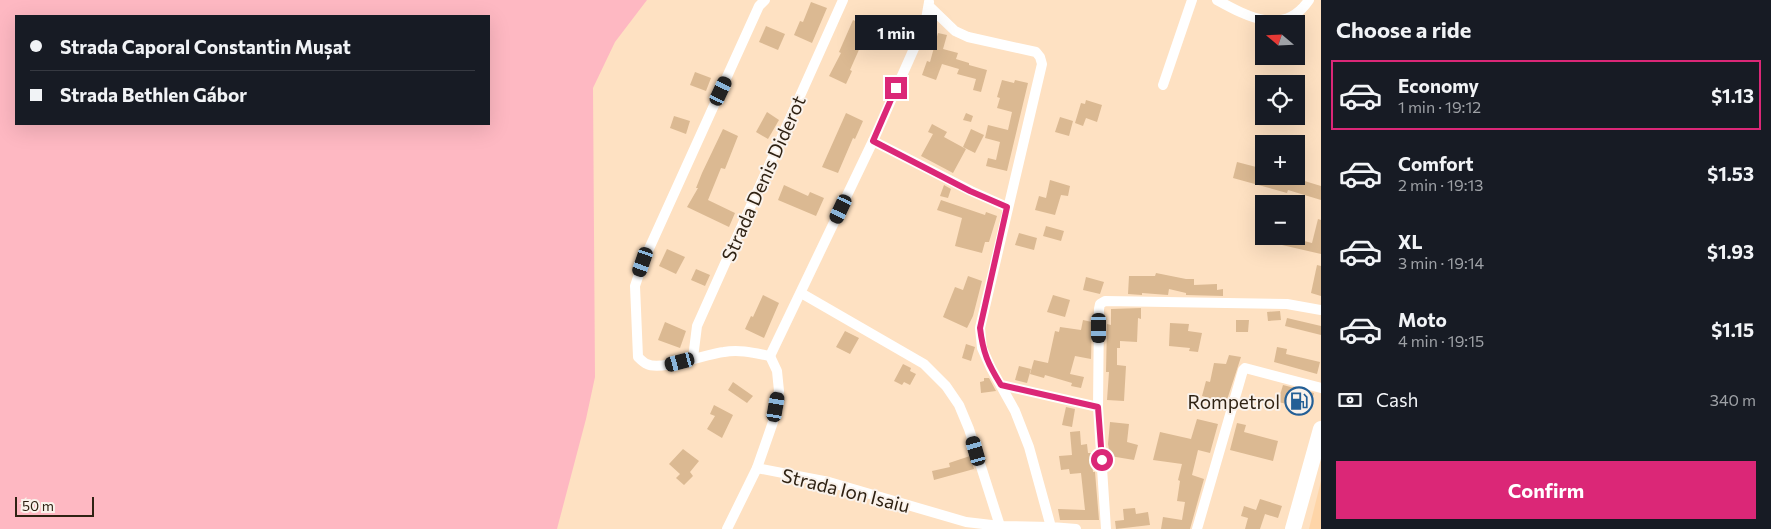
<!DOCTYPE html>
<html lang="en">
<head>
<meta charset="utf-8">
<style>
  body { margin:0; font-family:Commissioner,sans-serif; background:#20242c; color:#f1f3f6; height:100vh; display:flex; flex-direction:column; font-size:19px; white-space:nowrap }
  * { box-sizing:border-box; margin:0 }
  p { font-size:16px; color:#9ea1a6 }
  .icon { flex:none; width:28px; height:28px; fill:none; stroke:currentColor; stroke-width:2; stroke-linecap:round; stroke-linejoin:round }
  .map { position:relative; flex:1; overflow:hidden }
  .panel { display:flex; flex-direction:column; background:#171b24; width:450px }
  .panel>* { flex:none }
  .hud { position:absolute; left:15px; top:15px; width:475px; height:110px; border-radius:0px; box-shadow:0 5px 20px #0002; display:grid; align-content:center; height:110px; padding:0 15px; background:#171b24 }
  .needle { width:32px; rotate:289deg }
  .buttons { position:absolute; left:1255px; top:15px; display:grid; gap:10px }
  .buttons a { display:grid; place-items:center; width:50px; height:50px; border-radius:0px; background:#171b24; box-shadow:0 5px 20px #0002; font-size:25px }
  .scale { position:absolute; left:15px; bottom:12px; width:79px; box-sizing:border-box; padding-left:5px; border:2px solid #2f2213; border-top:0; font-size:14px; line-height:18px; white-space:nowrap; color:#2f2213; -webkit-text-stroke:4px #faf2eb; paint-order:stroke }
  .end { position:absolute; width:22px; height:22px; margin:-11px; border:6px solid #db2777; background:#fff; box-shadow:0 0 0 2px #fff }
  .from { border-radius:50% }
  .bubble { position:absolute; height:35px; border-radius:0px; background:#171b24; box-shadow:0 5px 20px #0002; font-size:16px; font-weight:700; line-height:35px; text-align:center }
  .car { position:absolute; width:15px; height:30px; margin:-15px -8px; border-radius:6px; box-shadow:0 0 4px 1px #0007; background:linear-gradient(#222 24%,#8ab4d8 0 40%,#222 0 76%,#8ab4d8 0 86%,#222 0) }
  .hud b { display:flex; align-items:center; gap:18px; height:48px; font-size:19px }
  .hud b+b { border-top:1px solid #363941 }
  .hud i { width:12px; height:12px; background:#f1f3f6 }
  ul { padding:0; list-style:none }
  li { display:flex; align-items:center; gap:15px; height:70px; margin:0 10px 8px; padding:0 5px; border:2px solid transparent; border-radius:0px }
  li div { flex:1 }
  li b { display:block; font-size:19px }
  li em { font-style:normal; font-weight:700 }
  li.active { border-color:#db2777 }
  li>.icon { width:45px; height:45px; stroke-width:1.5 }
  h2 { padding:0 15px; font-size:22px; line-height:60px }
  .pay { display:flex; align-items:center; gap:12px; height:55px; padding:0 15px; font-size:19px }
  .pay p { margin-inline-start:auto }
  .cta { display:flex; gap:10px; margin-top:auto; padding:10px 15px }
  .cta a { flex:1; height:58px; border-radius:0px; background:#db2777; color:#fff; font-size:20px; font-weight:700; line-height:58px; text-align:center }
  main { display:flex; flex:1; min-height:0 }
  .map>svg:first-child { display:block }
</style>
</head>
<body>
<main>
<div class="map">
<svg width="1321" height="529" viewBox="0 0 1321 529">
  <rect width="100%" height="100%" fill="#fee1c2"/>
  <polygon fill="#fed5a8" points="1321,481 1321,529 1309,529"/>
  <path fill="#feb8c2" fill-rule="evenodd" d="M 0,0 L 647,0 L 615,42 L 593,88 L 595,377 L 586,419 L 557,529 L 0,529 ZM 16,16 L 489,16 L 489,124 L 16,124 Z"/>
  <g fill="#dbb992">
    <polygon points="811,2 827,8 812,43 794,35 800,21 803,22"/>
    <polygon points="853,20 869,27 850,70 852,71 846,84 829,76 841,53 839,52"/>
    <polygon points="766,26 785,34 778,50 759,42"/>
    <polygon points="938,33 947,35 943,49 958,53 956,59 969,63 969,65 987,70 981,92 973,90 976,79 957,74 959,69 942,64 936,80 922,75 927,61 930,62"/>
    <polygon points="695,72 711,78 706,91 690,85"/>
    <polygon points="1002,80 1014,83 1015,80 1028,83 1007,171 986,166 988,158 996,160 1000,142 985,138 988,125 1008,130 1012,112 997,108 1000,98 997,97"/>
    <polygon points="1086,100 1102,105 1097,122 1086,118 1083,126 1075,123 1081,103 1085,104"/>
    <polygon points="767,112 779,120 768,139 756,132"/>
    <polygon points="846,113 863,121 855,139 853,138 838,173 822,167"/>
    <polygon points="966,113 973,116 971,122 963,120"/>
    <polygon points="674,116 690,121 686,134 670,128"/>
    <polygon points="1060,117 1073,121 1069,136 1055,132"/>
    <polygon points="932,124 947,132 944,137 966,149 953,173 921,156 933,134 928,132"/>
    <polygon points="723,129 738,136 725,169 721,168 708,200 735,213 729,227 687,207 698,188 696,188 702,173"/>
    <polygon points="971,129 984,135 975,153 963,147"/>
    <polygon points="1237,162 1264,169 1264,176 1288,176 1321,186 1321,200 1288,190 1287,193 1233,178"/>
    <polygon points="1050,180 1070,186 1068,196 1061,195 1055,215 1035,210 1039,196 1046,198"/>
    <polygon points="784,185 808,196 810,192 824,198 816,216 778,200"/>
    <polygon points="944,185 951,189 948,198 940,196"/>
    <polygon points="941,200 985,215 986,212 997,216 989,242 985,242 982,253 955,246 962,218 937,210"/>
    <polygon points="1318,219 1321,220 1321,254 1282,245 1284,236 1312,243"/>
    <polygon points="1046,226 1064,231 1061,241 1043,236"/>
    <polygon points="1019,233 1037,238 1034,250 1015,245"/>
    <polygon points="667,249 685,257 676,274 659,266"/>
    <polygon points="1317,265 1321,266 1321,296 1311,293"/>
    <polygon points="696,269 710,275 705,286 691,280"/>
    <polygon points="1156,273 1186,279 1194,279 1194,285 1217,284 1217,290 1223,289 1223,296 1186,295 1186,293 1169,289 1168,295 1142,293 1142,295 1128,294 1129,276 1155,276"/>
    <polygon points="968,276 982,281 973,316 967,328 943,317 955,287 963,290"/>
    <polygon points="1086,277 1104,282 1100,294 1083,290"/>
    <polygon points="763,295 779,303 764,338 745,329 751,316 753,317"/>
    <polygon points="1053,295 1070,300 1065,317 1047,312"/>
    <polygon points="1141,308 1141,319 1138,318 1137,342 1120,341 1120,348 1117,348 1117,365 1126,366 1124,401 1107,400 1109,372 1106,372 1107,324 1111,325 1111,309"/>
    <polygon points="1280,311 1281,320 1268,321 1267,312"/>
    <polygon points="1287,318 1321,326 1321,335 1285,326"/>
    <polygon points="1083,320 1092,322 1091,359 1075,356 1070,374 1084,377 1081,388 1071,386 1072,383 1045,375 1044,378 1030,374 1034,360 1048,363 1055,331 1059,332 1060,327 1081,330"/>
    <polygon points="1236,320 1249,320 1248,332 1236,332"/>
    <polygon points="665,322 686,331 680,348 658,340"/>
    <polygon points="1170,323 1189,324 1188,331 1202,333 1198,352 1189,351 1190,348 1169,346"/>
    <polygon points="845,331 859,338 850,354 836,347"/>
    <polygon points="966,344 975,347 971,361 962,358"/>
    <polygon points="1277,347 1287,349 1286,354 1320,362 1317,374 1274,362"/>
    <polygon points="1229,355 1241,357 1226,403 1202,396 1206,381 1210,382 1214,363 1226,364"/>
    <polygon points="903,364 911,368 910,371 916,374 910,385 904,382 902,385 894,381"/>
    <polygon points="1019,366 1031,369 1027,383 1015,380"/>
    <polygon points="984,378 989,378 996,391 981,393 980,382 984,381"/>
    <polygon points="733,382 753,396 747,403 728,390"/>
    <polygon points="1283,385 1314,393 1310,409 1278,402"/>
    <polygon points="714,405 733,415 722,438 707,429 715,416 710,414"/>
    <polygon points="1066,407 1075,409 1072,427 1062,425"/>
    <polygon points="1197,419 1218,424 1210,453 1198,450 1192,475 1204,479 1190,529 1161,529 1163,517 1182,520 1185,502 1177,501 1180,481 1178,480 1182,464 1153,460 1160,432 1191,439"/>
    <polygon points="1110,422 1129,424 1127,442 1138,445 1134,460 1110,456 1108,444"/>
    <polygon points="1237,423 1246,425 1244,432 1278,441 1273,461 1230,450"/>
    <polygon points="1080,431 1081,445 1087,444 1088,453 1091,453 1093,472 1095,472 1099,520 1060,520 1058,509 1085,510 1081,473 1070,474 1069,469 1061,470 1059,456 1072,455 1070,432"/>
    <polygon points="683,449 699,461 690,472 693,476 684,485 676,478 680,474 669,464"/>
    <polygon points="970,456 974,469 934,480 932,471 950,467 949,463"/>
    <polygon points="1260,499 1282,506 1278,518 1265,514 1260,529 1245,529 1248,518 1241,516 1244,506 1256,510"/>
    <polygon points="1135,508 1136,514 1148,512 1150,525 1116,529 1115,521 1124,520 1123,509"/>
  </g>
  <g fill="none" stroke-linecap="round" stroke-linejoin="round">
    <g stroke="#fff" stroke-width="10">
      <path d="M 765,0 L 759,6 L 643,262 L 635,286 L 638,357 C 641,360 644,363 647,364 C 661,371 706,354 724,352 C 739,349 755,353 770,356"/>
      <path d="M 1217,0 C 1248,17 1284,37 1309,0"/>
      <polyline points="929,6 955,31 968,37 1036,52 1040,57 1042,64 980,328 982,348 991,368 1015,411 1029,447 1051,527 1076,529"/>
      <polyline points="1163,85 1192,0"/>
      <polyline points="873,141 971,191 1007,207"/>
      <polyline points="801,293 924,364 946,386 959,405 969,429 1000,526"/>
      <polyline points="770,356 873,141 920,35 926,19 929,2"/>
      <polyline points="693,358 697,326 843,0"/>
      <polyline points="1001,385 1098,407"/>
      <polyline points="757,468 829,482 966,522 1000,526 1051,527"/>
      <polyline points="727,529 757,468 773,422 779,391 777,371 770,356"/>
      <polyline points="1106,529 1098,407 1099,309 1100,304 1105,301 1287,304 1321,310"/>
      <polyline points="1197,529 1243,370 1245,368 1321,388"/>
    </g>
    <polyline stroke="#fff" stroke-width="16" points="1293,529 1321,429"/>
  </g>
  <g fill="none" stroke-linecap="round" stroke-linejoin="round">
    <path stroke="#db2777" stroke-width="6" d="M 896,88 L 873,141 L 970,191 L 1007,207 L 980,328 C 983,353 988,364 1001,385 L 1098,407 L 1102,460"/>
  </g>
  <defs>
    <g id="fuel-ring" transform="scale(1.4375)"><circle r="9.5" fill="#faf2eb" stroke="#235f96" stroke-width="1.5"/><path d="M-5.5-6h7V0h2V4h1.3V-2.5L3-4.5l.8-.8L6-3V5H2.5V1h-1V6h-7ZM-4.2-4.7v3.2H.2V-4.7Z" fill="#235f96"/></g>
  </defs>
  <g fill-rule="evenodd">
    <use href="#fuel-ring" x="1299" y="401"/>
  </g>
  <g text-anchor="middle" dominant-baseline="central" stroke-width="4" stroke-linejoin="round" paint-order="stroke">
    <g font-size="19" fill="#2f2213" stroke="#faf2eb">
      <text transform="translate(763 178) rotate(-66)">Strada Denis Diderot</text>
      <text transform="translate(846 490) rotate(14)">Strada Ion Isaiu</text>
    </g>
    <g font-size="19" fill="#2f2213" stroke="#faf2eb" text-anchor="end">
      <text x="1280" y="401">Rompetrol</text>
    </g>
  </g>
</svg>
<div class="buttons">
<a><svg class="needle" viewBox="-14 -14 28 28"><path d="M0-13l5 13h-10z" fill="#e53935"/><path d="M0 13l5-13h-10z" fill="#9ea1a6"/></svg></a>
<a><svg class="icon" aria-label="locate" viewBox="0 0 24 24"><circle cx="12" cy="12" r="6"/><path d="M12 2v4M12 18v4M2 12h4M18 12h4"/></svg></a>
<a>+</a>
<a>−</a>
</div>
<div class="scale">50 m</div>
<i class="end from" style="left:1102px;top:460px"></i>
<i class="end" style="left:896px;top:88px"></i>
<div class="bubble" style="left:855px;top:15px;width:82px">1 min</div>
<i class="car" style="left:721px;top:91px;rotate:25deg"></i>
<i class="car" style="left:841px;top:209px;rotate:205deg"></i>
<i class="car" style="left:643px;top:262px;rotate:199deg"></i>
<i class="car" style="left:1099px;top:328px;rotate:180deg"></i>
<i class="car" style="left:680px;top:362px;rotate:255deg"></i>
<i class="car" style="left:776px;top:407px;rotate:10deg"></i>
<i class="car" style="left:976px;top:451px;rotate:344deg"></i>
<div class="hud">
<b><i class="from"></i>Strada Caporal Constantin Mușat</b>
<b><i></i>Strada Bethlen Gábor</b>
</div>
</div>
<section class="panel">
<h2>Choose a ride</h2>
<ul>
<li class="active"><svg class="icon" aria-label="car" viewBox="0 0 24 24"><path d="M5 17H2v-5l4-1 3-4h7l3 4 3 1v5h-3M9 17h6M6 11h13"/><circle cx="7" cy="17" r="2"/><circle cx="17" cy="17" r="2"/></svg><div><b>Economy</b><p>1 min · 19:12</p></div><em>$1.13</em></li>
<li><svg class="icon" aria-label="car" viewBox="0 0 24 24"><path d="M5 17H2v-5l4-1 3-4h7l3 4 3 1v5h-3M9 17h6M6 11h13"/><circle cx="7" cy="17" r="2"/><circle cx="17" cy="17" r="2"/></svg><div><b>Comfort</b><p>2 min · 19:13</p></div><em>$1.53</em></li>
<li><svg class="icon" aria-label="car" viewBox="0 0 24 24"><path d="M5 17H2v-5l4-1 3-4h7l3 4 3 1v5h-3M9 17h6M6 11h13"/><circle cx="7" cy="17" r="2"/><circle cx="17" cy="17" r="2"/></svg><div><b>XL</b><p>3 min · 19:14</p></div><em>$1.93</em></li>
<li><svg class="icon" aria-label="car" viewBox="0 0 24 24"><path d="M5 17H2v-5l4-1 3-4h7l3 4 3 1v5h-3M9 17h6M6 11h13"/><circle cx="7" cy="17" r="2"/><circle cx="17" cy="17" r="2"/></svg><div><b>Moto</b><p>4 min · 19:15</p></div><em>$1.15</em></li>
</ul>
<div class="pay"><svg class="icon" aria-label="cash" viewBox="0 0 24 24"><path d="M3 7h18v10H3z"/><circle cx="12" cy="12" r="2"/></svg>Cash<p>340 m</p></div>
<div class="cta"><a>Confirm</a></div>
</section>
</main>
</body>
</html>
